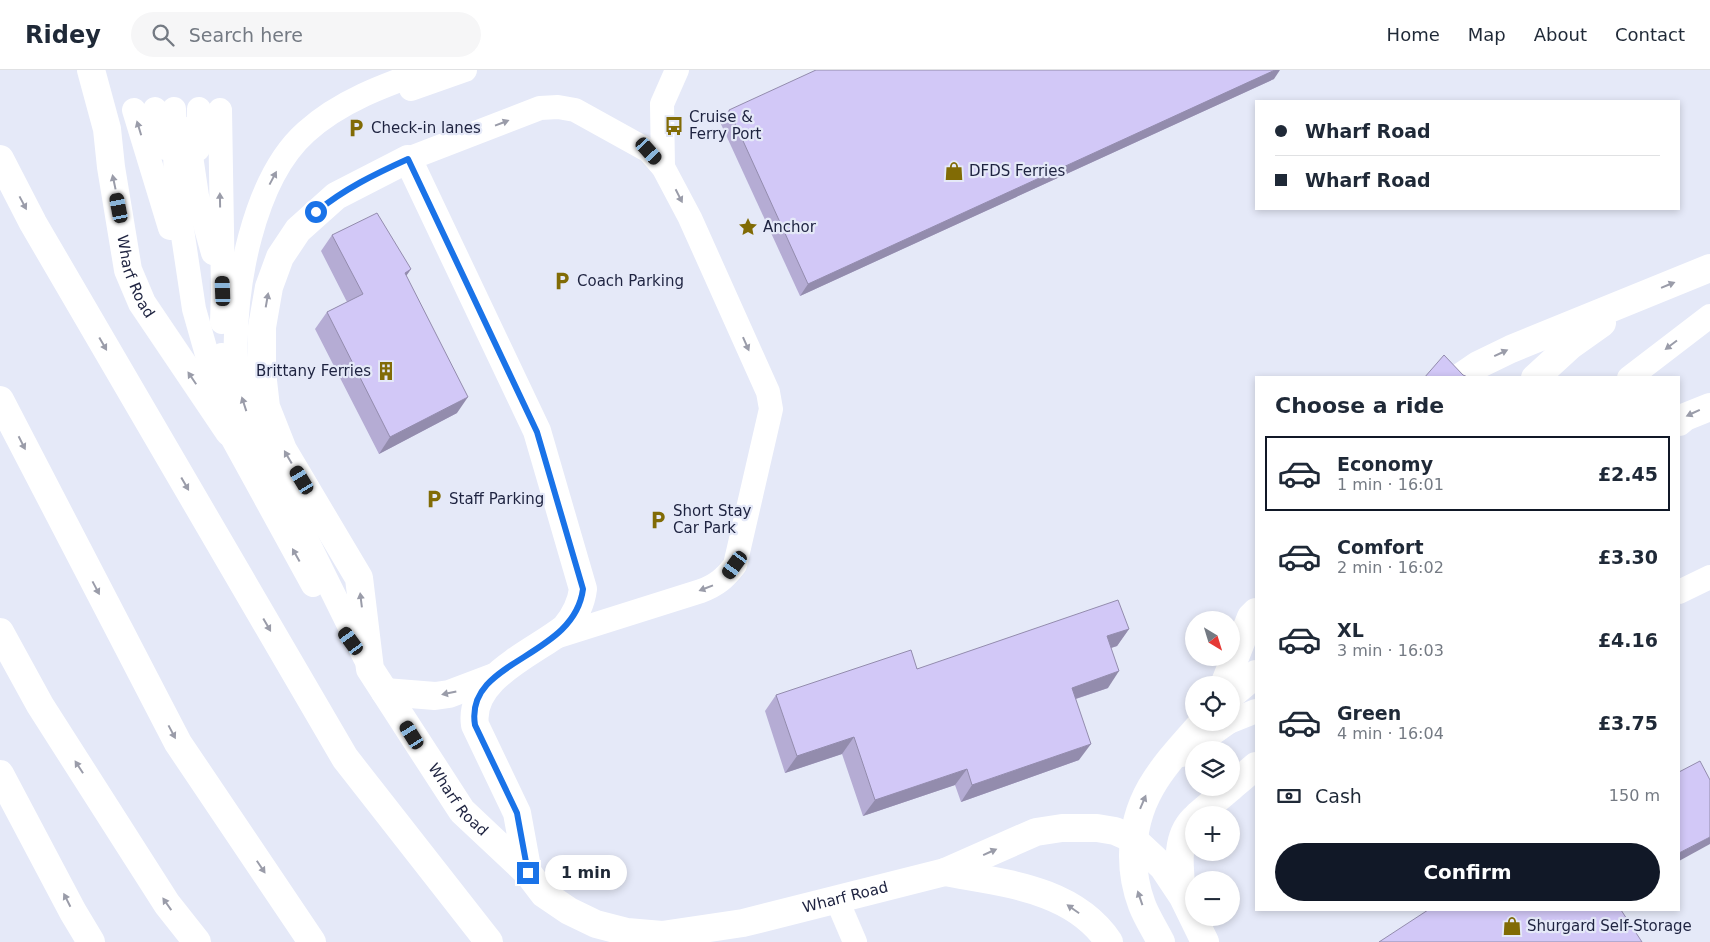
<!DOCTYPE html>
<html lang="en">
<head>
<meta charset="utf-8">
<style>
  body { margin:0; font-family:"DejaVu Sans",sans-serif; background:#f6f6f7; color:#1f2937; height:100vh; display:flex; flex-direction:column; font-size:19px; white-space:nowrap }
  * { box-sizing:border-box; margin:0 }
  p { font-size:16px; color:#747a83 }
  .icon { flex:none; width:28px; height:28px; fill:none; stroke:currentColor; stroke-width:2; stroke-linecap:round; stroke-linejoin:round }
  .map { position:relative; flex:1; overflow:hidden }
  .drawer { position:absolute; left:1255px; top:306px; width:425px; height:535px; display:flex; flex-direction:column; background:#fff; border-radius:0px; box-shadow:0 2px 8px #0003 }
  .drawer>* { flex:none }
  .hud { position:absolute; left:1255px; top:30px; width:425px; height:110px; border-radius:0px; box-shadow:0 2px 8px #0003; display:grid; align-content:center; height:110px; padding:0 20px; background:#fff }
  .needle { width:32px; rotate:142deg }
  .tools { position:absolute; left:1185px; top:541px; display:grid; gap:10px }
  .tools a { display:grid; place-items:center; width:55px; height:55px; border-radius:50%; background:#fff; box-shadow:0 2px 8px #0003; font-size:25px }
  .end { position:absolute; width:22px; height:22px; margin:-11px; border:6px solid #1a73e8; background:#fff; box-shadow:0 0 0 2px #fff }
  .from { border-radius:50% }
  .bubble { position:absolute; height:35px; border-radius:18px; background:#fff; box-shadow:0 2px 8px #0003; font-size:16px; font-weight:700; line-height:35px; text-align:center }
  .car { position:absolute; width:15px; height:30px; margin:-15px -8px; border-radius:6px; box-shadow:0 0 4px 1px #0007; background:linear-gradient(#222 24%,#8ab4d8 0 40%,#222 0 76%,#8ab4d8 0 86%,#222 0) }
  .hud b { display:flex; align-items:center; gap:18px; height:48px; font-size:19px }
  .hud b+b { border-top:1px solid #e0e1e3 }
  .hud i { width:12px; height:12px; background:#1f2937 }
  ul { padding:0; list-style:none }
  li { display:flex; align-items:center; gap:15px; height:75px; margin:0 10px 8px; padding:0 10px; border:2px solid transparent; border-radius:0px }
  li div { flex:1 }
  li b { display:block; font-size:19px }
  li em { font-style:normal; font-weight:700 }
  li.active { border-color:#111827 }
  li>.icon { width:45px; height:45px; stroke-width:1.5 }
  h2 { padding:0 20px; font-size:22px; line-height:60px }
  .pay { display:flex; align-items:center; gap:12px; height:55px; padding:0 20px; font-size:19px }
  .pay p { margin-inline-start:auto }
  .action { display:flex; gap:10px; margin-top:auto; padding:10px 20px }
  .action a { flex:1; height:58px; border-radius:30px; background:#111827; color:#fff; font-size:20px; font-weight:700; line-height:58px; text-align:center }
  header { display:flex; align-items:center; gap:30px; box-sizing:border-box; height:70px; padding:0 25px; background:#fff; border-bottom:1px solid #e0e1e3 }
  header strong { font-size:24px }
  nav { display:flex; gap:28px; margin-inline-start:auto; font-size:18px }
  .search { width:350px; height:45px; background:#f6f6f7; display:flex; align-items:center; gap:12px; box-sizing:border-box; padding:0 18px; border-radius:28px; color:#747a83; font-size:19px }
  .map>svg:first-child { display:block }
</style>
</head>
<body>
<header>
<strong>Ridey</strong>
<div class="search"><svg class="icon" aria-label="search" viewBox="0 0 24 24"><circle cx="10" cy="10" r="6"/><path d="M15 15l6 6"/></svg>Search here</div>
<nav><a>Home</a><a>Map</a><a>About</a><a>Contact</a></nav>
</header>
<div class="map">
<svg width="1710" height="872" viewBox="0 0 1710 872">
  <rect width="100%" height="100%" fill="#e5e9f8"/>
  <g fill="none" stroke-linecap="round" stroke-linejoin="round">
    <g stroke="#fff" stroke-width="24">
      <polyline points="411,19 465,0"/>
      <polyline points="155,39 165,78"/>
      <polyline points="174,39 176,119 194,239 215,313"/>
      <polyline points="134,40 170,158"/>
      <polyline points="220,40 223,221 222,252"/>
      <polyline points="187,59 197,126 213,183"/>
      <polyline points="198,79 199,39"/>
      <path d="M 408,89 L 540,38 L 558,37 L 575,40 L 649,81 L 663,97 L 690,148 L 768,322 L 771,339 L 735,495 C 725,508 717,515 701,521 L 552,568"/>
      <polyline points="663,97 662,34 677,0"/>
      <polyline points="222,285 224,332 229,362 313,515"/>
      <polyline points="1629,308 1710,246"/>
      <polyline points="1679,522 1710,507"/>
      <path d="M 365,588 L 255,365 C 246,340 238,315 236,288 C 233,220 253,109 306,62 C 340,31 385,15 427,0"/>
      <polyline points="1231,651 1256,641"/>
      <polyline points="1182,685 1229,652"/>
      <polyline points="837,830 855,872"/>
    </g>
    <g stroke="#fff" stroke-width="28">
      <path id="s1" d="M 91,0 L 107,59 L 111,97 L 128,200 L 142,233 L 229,362"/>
      <polyline points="1459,308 1478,295 1511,279 1710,198"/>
      <polyline points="1535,308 1571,275 1602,253"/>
      <polyline points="1679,352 1685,347 1710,337"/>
      <polyline points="1224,615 1251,547 1256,542"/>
      <polyline points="385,622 435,626 449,624 494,607"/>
      <polyline points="1231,625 1256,604"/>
      <polyline points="1231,717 1256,696"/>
      <polyline points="1198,745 1230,718"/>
      <path d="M 945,802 C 1002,813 1073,818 1109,872"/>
      <path id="s2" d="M 528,803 L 517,743 L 475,655 C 468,608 534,583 565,558 C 575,546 581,535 583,519 L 537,361 L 408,89 L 336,126 L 298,160 L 280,187 L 269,217 L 262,257 L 262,302 L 266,337 L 283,380 L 359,508 L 370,599 L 462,741 L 528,803 L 544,824 L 569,841 L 596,854 L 627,862 L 662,865 L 743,853 L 945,802 L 1036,762 L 1062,758 L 1097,758 L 1115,761 L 1133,769 L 1163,797 L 1183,827 L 1205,872"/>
      <path d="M 1182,824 C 1180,800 1174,769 1194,749"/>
      <path d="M 1161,872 C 1155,860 1147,848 1142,835 C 1136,819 1133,803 1133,786 C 1133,726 1165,695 1203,652"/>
    </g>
    <g stroke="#fff" stroke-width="28">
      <polyline points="0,89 33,153 345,688 489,872"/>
      <polyline points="0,704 73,842 91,872"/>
    </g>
    <g stroke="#fff" stroke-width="28">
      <polyline points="0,330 178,673 312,872"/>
      <polyline points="0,562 40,635 167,834 197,872"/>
    </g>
  </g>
  <g fill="#b5acd4">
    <polygon points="1274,9 800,226 720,52 729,40"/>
    <polygon points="332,165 411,199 406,206 457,343 379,384 315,259 327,242 347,232 321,181"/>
    <polygon points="1129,559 1117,576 1111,578 1108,618 1076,629 1079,690 961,732 955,715 863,746 842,684 785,703 765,641 776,625"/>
  </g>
  <g fill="#938cad">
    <polygon points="1275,0 1280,0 1274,9 800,226 808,214"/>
    <polygon points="411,199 399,216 405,203"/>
    <polygon points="468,327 457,343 379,384 390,367"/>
    <polygon points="1129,559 1117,576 1095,583 1107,566"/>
    <polygon points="1119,601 1108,618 1060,634 1072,618"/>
    <polygon points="854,667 842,684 785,703 797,686"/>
    <polygon points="1091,674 1079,690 961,732 972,715"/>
    <polygon points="967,699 955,715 863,746 875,730"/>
    <polygon points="1710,767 1710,774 1679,791 1679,783"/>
  </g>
  <g fill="#d2c8f7" stroke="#938cad">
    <polygon points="816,0 1275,0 808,214 729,40"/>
    <polygon points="377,143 411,199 405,203 468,327 390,367 327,242 363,224 332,165"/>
    <polygon points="1444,285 1463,305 1470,308 1424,308"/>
    <polygon points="1118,530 1129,559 1107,566 1119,601 1072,618 1091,674 972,715 967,699 875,730 854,667 797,686 776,625 911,580 917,599"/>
    <polygon points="1700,691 1710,710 1710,767 1679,783 1679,702"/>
    <polygon points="1428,840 1621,840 1642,872 1379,872"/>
  </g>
  <defs><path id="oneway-solid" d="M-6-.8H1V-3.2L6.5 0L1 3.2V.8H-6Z" transform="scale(1.25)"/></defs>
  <g fill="#9a9ca9">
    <use href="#oneway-solid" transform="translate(502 53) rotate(-21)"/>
    <use href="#oneway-solid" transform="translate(139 58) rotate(-107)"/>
    <use href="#oneway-solid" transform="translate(273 108) rotate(-62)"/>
    <use href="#oneway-solid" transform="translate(114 112) rotate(-102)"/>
    <use href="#oneway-solid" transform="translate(679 126) rotate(63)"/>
    <use href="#oneway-solid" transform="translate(220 130) rotate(-91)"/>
    <use href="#oneway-solid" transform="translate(23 133) rotate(62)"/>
    <use href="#oneway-solid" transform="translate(1668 215) rotate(-22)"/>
    <use href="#oneway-solid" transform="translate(267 230) rotate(-80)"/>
    <use href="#oneway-solid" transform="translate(103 274) rotate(60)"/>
    <use href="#oneway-solid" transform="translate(746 274) rotate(66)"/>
    <use href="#oneway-solid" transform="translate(1671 275) rotate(143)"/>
    <use href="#oneway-solid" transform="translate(1501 283) rotate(-25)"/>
    <use href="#oneway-solid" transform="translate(192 308) rotate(-124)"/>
    <use href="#oneway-solid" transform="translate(244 334) rotate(-108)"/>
    <use href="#oneway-solid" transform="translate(1693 343) rotate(155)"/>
    <use href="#oneway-solid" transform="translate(22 373) rotate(63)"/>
    <use href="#oneway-solid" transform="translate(288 387) rotate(-120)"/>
    <use href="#oneway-solid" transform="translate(185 414) rotate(60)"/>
    <use href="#oneway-solid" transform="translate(296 485) rotate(-119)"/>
    <use href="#oneway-solid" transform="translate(96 518) rotate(62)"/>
    <use href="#oneway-solid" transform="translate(706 518) rotate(159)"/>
    <use href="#oneway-solid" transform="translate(361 530) rotate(-97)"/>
    <use href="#oneway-solid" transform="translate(267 555) rotate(60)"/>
    <use href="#oneway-solid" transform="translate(449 623) rotate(168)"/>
    <use href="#oneway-solid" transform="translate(172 662) rotate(62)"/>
    <use href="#oneway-solid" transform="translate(79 697) rotate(-123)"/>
    <use href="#oneway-solid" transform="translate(1143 732) rotate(-67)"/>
    <use href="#oneway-solid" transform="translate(990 782) rotate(-24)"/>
    <use href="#oneway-solid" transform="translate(261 797) rotate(56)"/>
    <use href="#oneway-solid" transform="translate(1140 828) rotate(-109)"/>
    <use href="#oneway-solid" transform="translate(67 830) rotate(-117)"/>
    <use href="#oneway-solid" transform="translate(167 834) rotate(-125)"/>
    <use href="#oneway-solid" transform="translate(1073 839) rotate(-145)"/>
  </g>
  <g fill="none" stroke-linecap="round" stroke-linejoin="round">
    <path stroke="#1a73e8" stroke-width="6" d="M 316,142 C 344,119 375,104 408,89 L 537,362 L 583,519 C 574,589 464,589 475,655 L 517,743 L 528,803"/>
  </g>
  <defs>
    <g id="bus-bare" transform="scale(1.5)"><path d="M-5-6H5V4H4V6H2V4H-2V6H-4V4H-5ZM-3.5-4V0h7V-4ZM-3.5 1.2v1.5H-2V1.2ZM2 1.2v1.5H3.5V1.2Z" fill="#816b05" stroke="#e5e9f8" stroke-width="2.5" paint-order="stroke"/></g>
    <g id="parking-bare" transform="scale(1.5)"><path d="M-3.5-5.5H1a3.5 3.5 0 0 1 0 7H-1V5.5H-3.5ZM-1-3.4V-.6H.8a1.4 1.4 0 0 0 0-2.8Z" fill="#816b05" stroke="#e5e9f8" stroke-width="2.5" paint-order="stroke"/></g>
    <g id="shop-bare" transform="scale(1.5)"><path d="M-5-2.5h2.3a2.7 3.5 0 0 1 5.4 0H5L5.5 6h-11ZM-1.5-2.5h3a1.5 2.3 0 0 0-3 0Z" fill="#816b05" stroke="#e5e9f8" stroke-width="2.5" paint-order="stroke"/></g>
    <g id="sight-bare" transform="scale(1.5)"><path d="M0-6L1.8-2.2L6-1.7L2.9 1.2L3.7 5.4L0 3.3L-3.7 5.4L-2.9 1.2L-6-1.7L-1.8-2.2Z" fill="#816b05" stroke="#e5e9f8" stroke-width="2.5" paint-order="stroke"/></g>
    <g id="building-bare" transform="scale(1.5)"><path d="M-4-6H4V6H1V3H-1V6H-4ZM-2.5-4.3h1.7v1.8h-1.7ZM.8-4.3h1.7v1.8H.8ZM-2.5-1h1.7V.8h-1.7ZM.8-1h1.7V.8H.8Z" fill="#816b05" stroke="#e5e9f8" stroke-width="2.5" paint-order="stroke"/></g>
  </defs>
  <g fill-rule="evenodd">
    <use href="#bus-bare" x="674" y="56"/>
    <use href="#parking-bare" x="356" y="58"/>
    <use href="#shop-bare" x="954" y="101"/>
    <use href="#sight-bare" x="748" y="157"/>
    <use href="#parking-bare" x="562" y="211"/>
    <use href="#building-bare" x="386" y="301"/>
    <use href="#parking-bare" x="434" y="429"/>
    <use href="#parking-bare" x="658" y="450"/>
    <use href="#shop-bare" x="1512" y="856"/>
  </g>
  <g text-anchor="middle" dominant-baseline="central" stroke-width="4.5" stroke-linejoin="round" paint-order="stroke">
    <g font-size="15" fill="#1e2340" stroke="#e5e9f8" text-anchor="start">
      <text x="689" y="47">Cruise &amp;<tspan x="689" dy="17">Ferry Port</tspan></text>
      <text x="371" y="58">Check-in lanes</text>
      <text x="969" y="101">DFDS Ferries</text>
      <text x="763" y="157">Anchor</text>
      <text x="577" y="211">Coach Parking</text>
      <text x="371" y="301" text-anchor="end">Brittany Ferries</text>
      <text x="449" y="429">Staff Parking</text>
      <text x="673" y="441">Short Stay<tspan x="673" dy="17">Car Park</tspan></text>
      <text x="1527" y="856">Shurgard Self-Storage</text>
    </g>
    <g font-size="15" fill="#1e2340" stroke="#e5e9f8">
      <text stroke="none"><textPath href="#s1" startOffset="212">Wharf Road</textPath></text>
      <text stroke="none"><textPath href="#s2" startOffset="1569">Wharf Road</textPath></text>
      <text stroke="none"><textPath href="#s2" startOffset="2012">Wharf Road</textPath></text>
    </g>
  </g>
</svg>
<div class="tools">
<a><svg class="needle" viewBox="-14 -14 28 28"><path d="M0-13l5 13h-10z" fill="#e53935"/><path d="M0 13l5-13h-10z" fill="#747a83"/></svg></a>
<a><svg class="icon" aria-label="locate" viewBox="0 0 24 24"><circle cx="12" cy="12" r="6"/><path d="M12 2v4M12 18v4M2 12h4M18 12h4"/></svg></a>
<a><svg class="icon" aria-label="layers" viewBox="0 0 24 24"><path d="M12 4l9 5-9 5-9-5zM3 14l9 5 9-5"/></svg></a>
<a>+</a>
<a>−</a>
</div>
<i class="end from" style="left:316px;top:142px"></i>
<i class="end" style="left:528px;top:803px"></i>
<div class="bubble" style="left:545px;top:785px;width:82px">1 min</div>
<i class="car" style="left:649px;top:81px;rotate:138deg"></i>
<i class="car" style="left:119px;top:138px;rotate:349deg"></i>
<i class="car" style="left:223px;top:221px;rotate:358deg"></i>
<i class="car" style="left:302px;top:410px;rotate:329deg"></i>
<i class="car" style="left:735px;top:495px;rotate:216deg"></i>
<i class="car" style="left:351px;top:571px;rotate:324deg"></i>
<i class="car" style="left:412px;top:665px;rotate:328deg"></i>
<div class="hud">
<b><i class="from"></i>Wharf Road</b>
<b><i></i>Wharf Road</b>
</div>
<section class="drawer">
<h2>Choose a ride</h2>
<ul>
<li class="active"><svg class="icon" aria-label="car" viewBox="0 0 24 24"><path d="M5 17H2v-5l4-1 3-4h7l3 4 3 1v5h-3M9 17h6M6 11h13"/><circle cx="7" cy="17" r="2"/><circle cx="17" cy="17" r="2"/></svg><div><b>Economy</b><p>1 min · 16:01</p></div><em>£2.45</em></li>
<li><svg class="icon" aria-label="car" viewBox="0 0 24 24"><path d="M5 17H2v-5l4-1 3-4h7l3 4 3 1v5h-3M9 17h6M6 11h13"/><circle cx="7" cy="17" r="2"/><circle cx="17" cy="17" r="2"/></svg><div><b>Comfort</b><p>2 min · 16:02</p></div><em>£3.30</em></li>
<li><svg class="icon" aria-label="car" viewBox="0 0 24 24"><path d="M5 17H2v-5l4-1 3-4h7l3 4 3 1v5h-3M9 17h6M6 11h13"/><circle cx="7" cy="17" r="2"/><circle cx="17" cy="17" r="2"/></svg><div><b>XL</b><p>3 min · 16:03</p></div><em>£4.16</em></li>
<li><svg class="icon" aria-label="car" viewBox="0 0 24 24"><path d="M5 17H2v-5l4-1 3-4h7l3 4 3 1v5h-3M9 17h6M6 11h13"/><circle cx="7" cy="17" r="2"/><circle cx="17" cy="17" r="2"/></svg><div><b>Green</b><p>4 min · 16:04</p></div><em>£3.75</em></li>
</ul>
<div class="pay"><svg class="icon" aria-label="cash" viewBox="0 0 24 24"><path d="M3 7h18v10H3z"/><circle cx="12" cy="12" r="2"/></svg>Cash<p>150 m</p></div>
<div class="action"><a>Confirm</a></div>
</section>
</div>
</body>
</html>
